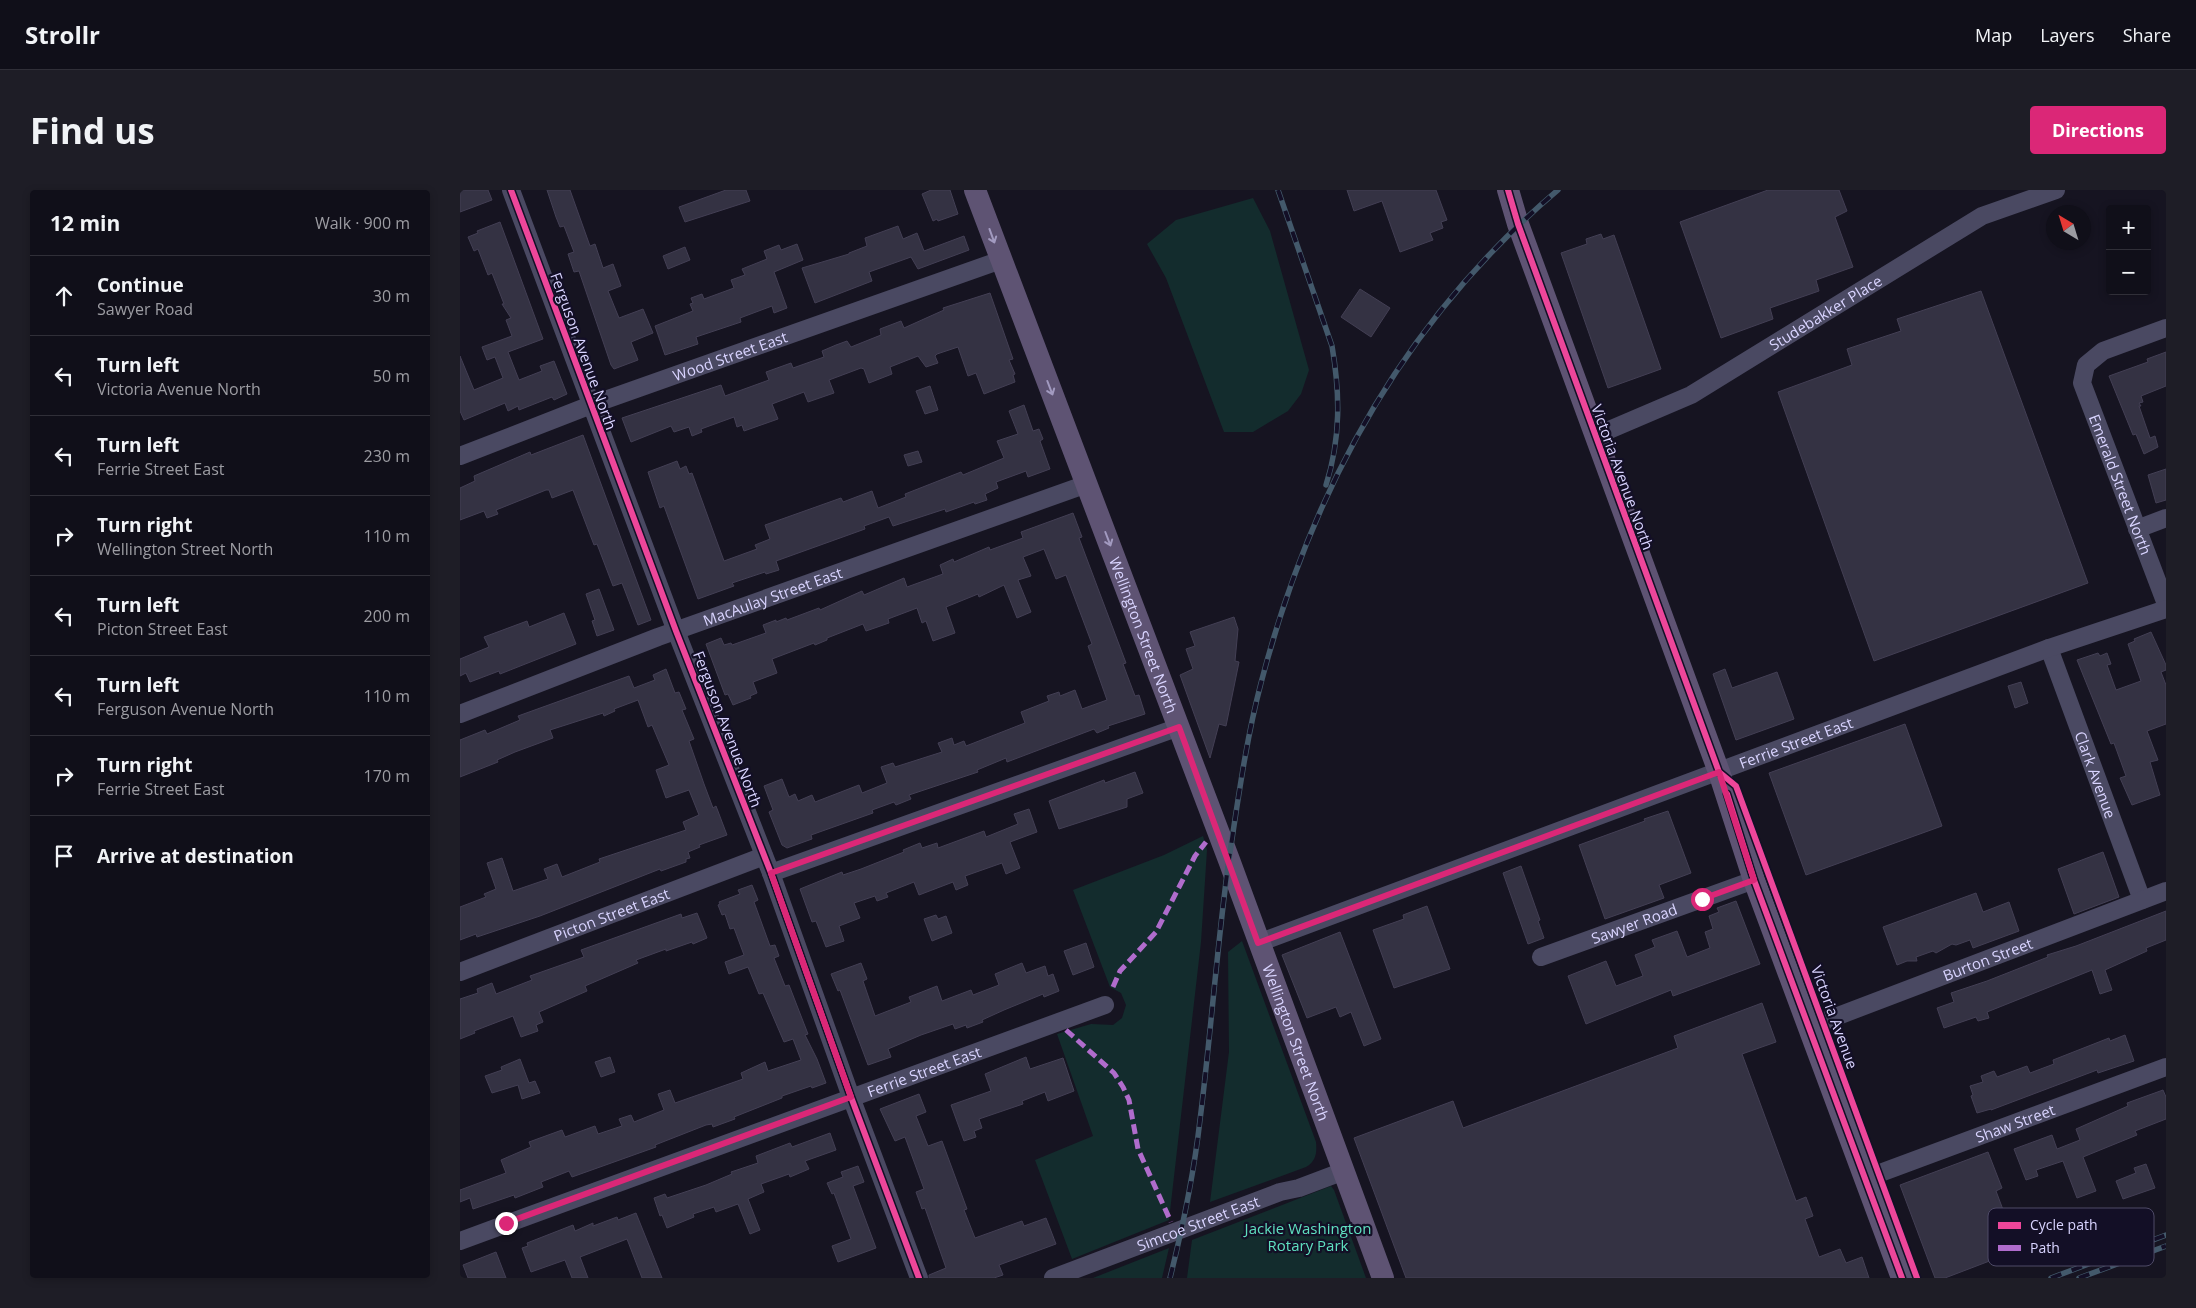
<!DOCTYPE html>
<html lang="en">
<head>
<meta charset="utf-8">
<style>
	body { margin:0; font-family:"Open Sans",sans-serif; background:#1e1d26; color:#f1f3f6 }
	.controls { position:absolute; right:15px; top:15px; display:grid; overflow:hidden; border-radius:5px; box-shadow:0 2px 8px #0003 }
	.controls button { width:45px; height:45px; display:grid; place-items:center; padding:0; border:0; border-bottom:1px solid #302f38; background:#100f19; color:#f1f3f6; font:25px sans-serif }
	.compass { position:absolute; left:1586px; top:15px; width:45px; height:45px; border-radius:50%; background:#100f19; box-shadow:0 2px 8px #0003; rotate:322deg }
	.stop { position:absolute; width:15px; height:15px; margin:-11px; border:4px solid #db2777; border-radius:50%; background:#fff }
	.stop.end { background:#db2777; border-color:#fff; box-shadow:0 1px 5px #0008 }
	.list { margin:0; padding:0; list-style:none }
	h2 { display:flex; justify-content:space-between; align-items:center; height:65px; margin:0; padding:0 20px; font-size:21px }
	h2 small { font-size:16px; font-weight:400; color:#9c9ca2 }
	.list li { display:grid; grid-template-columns:32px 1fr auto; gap:15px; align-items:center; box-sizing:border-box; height:80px; padding:0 20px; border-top:1px solid #302f38 }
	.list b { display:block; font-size:19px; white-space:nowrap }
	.list p { margin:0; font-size:16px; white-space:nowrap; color:#9c9ca2 }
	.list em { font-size:16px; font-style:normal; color:#9c9ca2 }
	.icon { flex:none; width:28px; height:28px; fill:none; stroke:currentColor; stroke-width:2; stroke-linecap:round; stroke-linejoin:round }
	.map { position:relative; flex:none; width:1706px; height:1088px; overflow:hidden; border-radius:5px }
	header { display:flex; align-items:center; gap:30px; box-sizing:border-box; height:70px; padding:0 25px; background:#100f19; border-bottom:1px solid #302f38 }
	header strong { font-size:24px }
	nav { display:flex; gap:28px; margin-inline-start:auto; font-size:18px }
	.intro { display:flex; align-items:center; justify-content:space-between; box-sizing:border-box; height:120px; padding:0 30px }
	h1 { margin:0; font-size:35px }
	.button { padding:12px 22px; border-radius:5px; background:#db2777; color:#fff; font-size:18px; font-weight:700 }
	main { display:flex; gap:30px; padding:0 30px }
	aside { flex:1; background:#100f19; border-radius:5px; box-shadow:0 2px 8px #0003 }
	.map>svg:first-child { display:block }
	.green { fill:#132c2d }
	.building { fill:#343243; stroke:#433f54 }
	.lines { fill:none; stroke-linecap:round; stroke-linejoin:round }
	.minor { stroke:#4a4962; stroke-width:18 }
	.major { stroke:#5e5373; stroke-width:22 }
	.rail-casing { stroke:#43596b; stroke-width:5.5 }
	.rail { stroke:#130f26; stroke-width:4; stroke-dasharray:11; stroke-linecap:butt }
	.quiet { stroke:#b06ccc; stroke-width:5; stroke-dasharray:10 5; stroke-linecap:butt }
	.cycleway-casing { stroke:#130f26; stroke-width:9 }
	.cycleway { stroke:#ed469a; stroke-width:6 }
	.oneway { stroke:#a29ac0 }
	.route { stroke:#db2777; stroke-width:6 }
	.labels { text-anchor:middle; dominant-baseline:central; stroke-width:4.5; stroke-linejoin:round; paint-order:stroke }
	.street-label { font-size:15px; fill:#d9d4ff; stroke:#130f26 }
	.park-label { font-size:15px; fill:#5fe0c0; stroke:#130f26 }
	.key { fill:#130f26; stroke:#4e4a67; stroke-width:1 }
	.key-label { font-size:14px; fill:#d9d4ff }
</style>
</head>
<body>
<header>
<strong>Strollr</strong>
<nav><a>Map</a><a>Layers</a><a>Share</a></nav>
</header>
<div class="intro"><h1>Find us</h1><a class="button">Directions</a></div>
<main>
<aside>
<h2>12 min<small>Walk · 900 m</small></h2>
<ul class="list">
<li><svg class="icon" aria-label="ahead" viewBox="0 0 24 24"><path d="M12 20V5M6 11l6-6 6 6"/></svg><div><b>Continue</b><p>Sawyer Road</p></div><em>30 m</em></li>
<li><svg class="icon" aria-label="left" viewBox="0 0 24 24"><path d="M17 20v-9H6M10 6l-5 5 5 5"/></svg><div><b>Turn left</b><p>Victoria Avenue North</p></div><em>50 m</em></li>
<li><svg class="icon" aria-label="left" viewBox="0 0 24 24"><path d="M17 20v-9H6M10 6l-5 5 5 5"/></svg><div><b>Turn left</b><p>Ferrie Street East</p></div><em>230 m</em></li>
<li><svg class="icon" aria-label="right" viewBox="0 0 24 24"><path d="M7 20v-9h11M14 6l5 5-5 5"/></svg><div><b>Turn right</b><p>Wellington Street North</p></div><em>110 m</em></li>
<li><svg class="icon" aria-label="left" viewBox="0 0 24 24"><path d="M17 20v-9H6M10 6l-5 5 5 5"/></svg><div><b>Turn left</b><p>Picton Street East</p></div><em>200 m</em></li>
<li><svg class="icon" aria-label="left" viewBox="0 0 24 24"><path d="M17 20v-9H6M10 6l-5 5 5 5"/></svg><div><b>Turn left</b><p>Ferguson Avenue North</p></div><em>110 m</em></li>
<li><svg class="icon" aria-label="right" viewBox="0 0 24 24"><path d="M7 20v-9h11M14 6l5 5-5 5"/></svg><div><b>Turn right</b><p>Ferrie Street East</p></div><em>170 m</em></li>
<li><svg class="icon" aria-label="arrive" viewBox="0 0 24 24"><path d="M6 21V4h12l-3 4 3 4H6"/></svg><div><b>Arrive at destination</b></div></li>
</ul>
</aside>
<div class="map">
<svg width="1706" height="1088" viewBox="0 0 1706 1088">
	<rect width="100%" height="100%" fill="#161421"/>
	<!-- green -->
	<path class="green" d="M793 8 810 41 849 180 841 204 828 221 793 242H764L706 88 687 54 716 30Z
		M743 646 747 660 741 752 709 1030 612 1069 575 970 633 946 597 844 631 834 653 835 662 828 666 815 661 803 650 797 613 700 704 665Z
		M782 751 856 952C857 963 856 971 846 977L750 1012 769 862 768 762Z
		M871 996 874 1000 906 1088H727L732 1050Z
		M709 1058 702 1088H633Z"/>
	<!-- building -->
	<path class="building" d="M0 0H28L32 10 0 22Z
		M87 0H110L130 56 135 54 143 78 153 74 161 96 148 101 159 128 183 119 193 143 171 152 178 170 154 179 151 175 119 81 114 82 108 64 114 62 104 36 100 37 96 27Z
		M266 0H286L290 11 225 32 219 17Z
		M471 0H490L498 24 478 31 477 29 473 31 462 4Z
		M887 0H976L987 30 981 32 983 38 970 43 973 50 940 62 922 11 894 21Z
		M1308 0H1379L1387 21 1375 27 1393 77 1356 90 1359 101 1310 118 1313 129 1261 148 1220 32Z
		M40 32 83 149 48 162 59 190 82 181 80 176 94 171 107 204 94 210 92 207 59 220 58 216 48 221 45 213 4 230 0 221V166L14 200 43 188 35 167 27 170 22 157 52 146 46 130 51 128 42 114H44L32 83 28 85 18 59 14 61 8 47 18 43 17 41Z
		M438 36 443 49 457 43 464 61 504 46 509 60 458 79 451 67 409 82 412 91 355 113 342 78 389 64V63L407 56 405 48Z
		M1141 44 1143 49 1154 45 1201 179 1148 198 1101 63 1127 54 1126 49Z
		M337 54 343 70 314 82 327 118 314 123 312 116 280 128 281 132 236 147 238 154 205 165 195 136 233 121 230 114 233 113 231 108 242 104 244 109 274 98 271 90 285 85 282 79 307 69 304 61 319 55 321 60Z
		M225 57 230 70 208 79 203 66Z
		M900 99 930 118 911 147 881 127Z
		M1521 101 1628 393 1414 471 1318 202 1392 175 1387 159 1441 141 1437 129Z
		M530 103 553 169 549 170 555 184 553 185 555 192 524 204 516 183 508 186 498 157 477 164 475 166 478 173 466 177 458 166 430 177 432 184 409 193 404 179 401 178 369 190 374 203 348 212 344 202 312 214 318 229 284 241 282 235 277 237 274 227 241 239 242 242 232 246 229 237 214 242 211 236 171 252 162 228 261 195 265 206 309 190 306 182 331 173 333 178 364 167 362 161 376 155 387 151 391 157 421 145 420 139 441 131 444 138 484 120 483 118Z
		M1706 162V196L1681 206 1683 212 1679 213 1681 216H1679L1690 248 1695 246 1698 257 1684 264 1676 244 1673 245 1649 186 1688 172 1687 169Z
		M470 196 478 220 465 224 456 201Z
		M564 215 573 241 579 239 583 249 580 251 590 279 568 287 566 281 536 292 538 298 525 304 527 310 515 314 514 312 486 322 485 319 433 336 429 327 404 336 405 339 316 371 319 380 306 384 305 382 272 393 274 396 238 409 204 316 200 318 188 282 217 271 220 279 226 276 229 284 232 283 264 371 297 359 295 355 310 349 305 335 322 329 381 308 383 312 412 301 418 318 446 307 445 304 501 282 503 285 544 268 537 251 558 244 549 221Z
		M123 245 191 430 178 435 162 393 153 396 137 354 134 355 113 300 92 308 89 300H86L36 320 38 324 27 328 24 321 0 330V298L15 291 14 286 70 262 71 265Z
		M458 261 462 272 448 276 444 265Z
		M1706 279V310L1696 313 1688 285Z
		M613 323 622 347 619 348 666 473 663 474 675 506 679 505 685 524 648 536 649 538 637 543 634 539 547 572 546 568 517 580 518 582 449 605 451 609 436 615 434 612 412 620 413 623 351 645 352 649 327 658 322 655 309 622 313 620 304 596 322 589 329 607 335 604 338 611 352 605 355 612 399 595 402 603 427 593 421 577 433 573 435 577 482 562 478 553 492 548 494 555 504 551 506 556 565 533 561 522 589 511 587 506 599 502 600 506 615 500 622 519 647 510 628 456 632 454 606 385 596 389 584 359 563 367 571 386 558 390 571 422 557 428 544 395 519 407 518 404 486 417 495 443 473 451 466 431 462 433 457 418 428 429 429 433 406 441 403 434 367 448V450L355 455 354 453 312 469 317 483 293 492 297 503 290 506 291 508 273 515 268 504 265 505 246 454 261 448 264 455 271 453 272 455 306 443 303 435 316 430V432L326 428 327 430 359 418 360 420 402 401 404 405 444 388 447 397 483 384 480 375 493 369 494 372 529 357 530 360 563 348 561 342Z
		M139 399 154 440 137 446 132 431 135 430 126 404Z
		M104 423 116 454 40 484 39 481 10 492 6 483 0 486V469L29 457 24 447 67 431 69 437Z
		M774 427 778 439 775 471 779 472 766 536 759 534 750 568 720 485 733 479 726 459 735 456 730 442Z
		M1691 442 1706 475V480L1701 482 1706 495V534L1687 541 1698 570 1690 572 1700 605 1672 615 1660 588 1666 586 1654 553 1651 554 1617 470 1638 463 1640 466 1647 463 1651 474 1647 475 1656 500 1681 491 1668 454 1675 451 1674 449Z
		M206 479 215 503 219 502 226 519 222 520 234 549 229 551 244 594 253 618 256 616 267 645 239 655 240 657 228 662 230 668 226 669V672L201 681 200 679 80 726 17 747 16 744 0 750V717L26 707 24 704 36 699 27 673 42 668 53 701 88 689 84 679 97 674 102 687 140 672 139 669 226 640 223 632 239 625 229 600 206 608 196 580 209 575 192 535 188 537 178 510 154 519 155 521 144 526 143 523 90 540 93 548 55 562 37 570 38 572 0 587V550L25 540 27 544 60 530 58 526 169 486 174 498 195 490 193 485Z
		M1265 479 1272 498 1317 482 1334 529 1276 550 1253 484Z
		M1561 492 1568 513 1555 518 1548 496Z
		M1445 534 1482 636 1346 685 1309 583Z
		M675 582 683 603 667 609V617L599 639 589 611 644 590 645 593Z
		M569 619 577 642 550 652 560 678 546 684 542 673 505 686 508 695 496 700 493 692 459 705 454 692 426 703 428 707 417 711 415 706 394 713 400 728 379 736 384 751 366 757 356 731 352 732 340 699 382 682 383 685 401 679 444 662 443 660 460 653 462 658 477 653 478 658 524 641 526 647 558 634 554 624Z
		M1208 621 1231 683 1199 695 1204 708 1145 729 1119 655 1185 631 1184 629Z
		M1643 662 1659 707 1614 724 1598 679Z
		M1061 676 1080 730 1078 731 1084 748 1068 754 1043 683Z
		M292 695 298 710 294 712 310 756 315 755 319 766 314 768 325 796 329 795 348 844 345 845 357 869 366 893 352 898 351 896 322 906V908L274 927 275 929 253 937 252 934 246 935 195 955 196 957 112 987 109 981 81 992 83 997 55 1008 54 1005 13 1019 10 1008 0 1012V1000L46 983 41 970 71 957 69 952 102 940 105 947 135 936 138 944 162 936 159 929 171 925 174 932 204 920 198 904 210 900 215 913 283 889 281 883 305 872 308 881 341 870 333 849 324 852 303 803 299 804 288 777 269 784 265 772 284 765 274 738 270 739 265 724 262 725 258 715 260 714 259 712 280 704 278 700Z
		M1516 703 1523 722 1549 712 1559 741 1513 758 1510 750 1496 755 1492 754 1476 763 1473 761 1456 767 1457 771H1447L1437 775 1423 737Z
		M1276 711 1300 774 1213 806 1211 800 1126 834 1108 786 1146 771 1156 796 1183 786 1175 765 1195 757 1192 750 1217 741 1227 767 1250 758 1245 742 1253 739 1249 726 1259 722 1257 718Z
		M967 716 990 779 934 798 913 740 944 729 943 725Z
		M1706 721V750L1686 758 1687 761 1645 780 1652 800 1640 804 1632 780 1527 822 1529 828 1518 831 1516 827 1484 838 1477 818 1494 812 1491 803 1527 791 1588 767 1587 765 1616 756Z
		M237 723 247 748 233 754 232 752 206 761V759L176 770 178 773 125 796 127 801 79 822 83 832 76 835 78 841 61 847 53 826 14 841 15 843 0 849V809L18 803 17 799 32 793 36 804 72 790 70 786 124 767 121 760 221 724 222 728Z
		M476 725 478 729 486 726 492 743 472 751 464 729Z
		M880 742 921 849 904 856 891 822 880 827 876 817 847 828 822 765Z
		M626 753 634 777 613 785 604 761Z
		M401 773 407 789 403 791 415 826 451 812 449 807 477 796 482 811 511 800 513 805 539 795 535 784 562 773 566 783 585 776 588 786 593 784 599 801 584 807 583 804 544 820 522 830 523 832 507 838 506 835 495 839 493 834 461 845 428 859 431 867 408 875 380 800 378 801 371 784Z
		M1302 813 1316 852 1282 864 1336 1011 1346 1007 1353 1026 1345 1029 1359 1067 1380 1059 1386 1073 1402 1067 1409 1088H946L894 948 993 911 1003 938 1218 858 1214 846Z
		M1665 845 1674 871 1638 883 1637 880 1531 920V919L1517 923 1511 906 1513 905 1510 896 1523 892 1521 886 1534 881 1537 887 1567 876 1570 883 1594 874 1593 870 1649 848 1650 851Z
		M150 867 155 882 141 887 135 872Z
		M566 867 570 879 603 868 614 901 588 911 585 902 562 911 563 914 519 929 522 938 514 941 516 947 504 951 491 915 531 901 525 884Z
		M60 869 69 893 75 891 80 903 62 909 58 895 32 903 25 886 42 880 41 877Z
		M1703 900 1706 907V929L1675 941 1677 945 1623 967 1636 1001 1617 1008 1603 971 1576 980 1578 986 1566 990 1554 959 1592 945 1597 959 1620 950 1616 939 1668 916 1667 913Z
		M459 904 466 922 456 926 468 956 482 951 507 1019 504 1020 515 1048 562 1031 564 1036 586 1028 596 1054 539 1075 543 1085 534 1088H469V1085L486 1078 465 1018 462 1019 461 1016 456 1002 464 999 445 947 435 951 420 919Z
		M370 943 376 960 345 971 349 979 330 987 329 984 301 994 304 1002 288 1009 300 1040 290 1044 278 1014 256 1022 254 1017 233 1024 234 1027 207 1038 202 1025 200 1026 194 1008 205 1004 207 1008 246 995 272 984 271 982 298 973 296 966 330 953 332 957Z
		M1528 962 1542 998 1536 1001 1548 1033 1530 1040 1540 1067 1485 1088H1475L1440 995Z
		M1686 974 1695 998 1663 1009 1656 991 1676 983 1674 978Z
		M398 976 404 992 393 996 416 1058 378 1072 372 1056 391 1049 374 1003 372 1004 367 993 383 987 381 982Z
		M176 1023 202 1088H182L167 1049 120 1067 128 1088H112L105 1070 71 1082 62 1058 68 1056 67 1053 113 1035 115 1041 133 1033V1036L157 1027 158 1030Z
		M36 1062 46 1088H8L3 1075Z"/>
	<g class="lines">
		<!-- minor -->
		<g class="minor">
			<path d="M51 0 216 441 311 683 391 907 459 1088"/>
			<path id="s1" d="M1706 138 1643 161 1626 175 1622 193 1706 414"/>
			<path id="s2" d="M1135 246 1231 205 1522 26 1596 0"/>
			<path id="s3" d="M0 266 131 215 541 70"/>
			<path d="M1677 339 1706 328"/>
			<path id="s4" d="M1589 458 1682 710"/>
			<path id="s5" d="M0 524 198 447 627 294"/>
			<path d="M311 683 719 537"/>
			<path id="s6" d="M798 753 1589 458 1706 419"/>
			<path id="s7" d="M1081 767 1294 690"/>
			<path id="s8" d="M0 782 304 666"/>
			<path id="s9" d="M1349 837 1706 701"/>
			<path id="s10" d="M1404 989 1706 877"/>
			<path id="s11" d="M0 1051 645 815"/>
			<path id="s12" d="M593 1088 820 1002 839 998 884 981"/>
		</g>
		<!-- major -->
		<g class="major">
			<path id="s13" d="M515 0 769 670 923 1088"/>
			<path d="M1048 0 1058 34 1259 582 1294 690 1442 1088"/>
		</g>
		<defs>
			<path id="rail" d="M818 0 872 156C880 203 881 248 866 295
				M710 1088C723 1036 734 983 740 930 751 843 757 755 769 669 778 610 786 550 801 493 851 300 945 129 1098 0
				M1591 1088 1706 1045
				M1619 1088 1706 1056"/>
		</defs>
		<!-- rail casing -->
		<use href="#rail" class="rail-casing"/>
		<!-- rail -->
		<use href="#rail" class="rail"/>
		<!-- quiet -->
		<path class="quiet" d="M653 797 660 781 696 742 735 666 746 652
			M606 840 654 883 663 897 669 910 678 959 711 1032"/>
		<defs>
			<path id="cycleway" d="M51 0 216 441 311 683 391 907 459 1088
				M1048 0 1058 34 1259 582 1276 596 1457 1088
				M1267 604 1294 690 1442 1088"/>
		</defs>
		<!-- cycleway casing -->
		<use href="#cycleway" class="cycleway-casing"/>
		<!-- cycleway -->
		<use href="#cycleway" class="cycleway"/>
	</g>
	<!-- one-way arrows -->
	<defs><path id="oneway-shaft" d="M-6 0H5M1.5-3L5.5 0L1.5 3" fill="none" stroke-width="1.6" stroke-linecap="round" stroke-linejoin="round" transform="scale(1.25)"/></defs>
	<g class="oneway">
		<use href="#oneway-shaft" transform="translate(532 46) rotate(70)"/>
		<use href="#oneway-shaft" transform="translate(590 198) rotate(69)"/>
		<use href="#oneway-shaft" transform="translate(648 349) rotate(69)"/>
	</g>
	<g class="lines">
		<!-- route -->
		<path class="route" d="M46 1033 391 907 311 683 719 537 798 753 1259 582 1294 690 1242 709"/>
	</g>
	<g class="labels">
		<!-- street labels -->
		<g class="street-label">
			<text stroke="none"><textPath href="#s2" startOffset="262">Studebakker Place</textPath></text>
			<text transform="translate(124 161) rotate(70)">Ferguson Avenue North</text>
			<text stroke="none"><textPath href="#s3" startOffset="288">Wood Street East</textPath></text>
			<text transform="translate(1163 287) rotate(70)">Victoria Avenue North</text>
			<text stroke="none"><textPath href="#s1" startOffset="216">Emerald Street North</textPath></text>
			<text stroke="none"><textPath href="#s5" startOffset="334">MacAulay Street East</textPath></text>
			<text stroke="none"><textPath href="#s13" startOffset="476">Wellington Street North</textPath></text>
			<text transform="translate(268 539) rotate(69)">Ferguson Avenue North</text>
			<text stroke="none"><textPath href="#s6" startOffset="574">Ferrie Street East</textPath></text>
			<text stroke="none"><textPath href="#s4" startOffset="135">Clark Avenue</textPath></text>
			<text stroke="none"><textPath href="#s8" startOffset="162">Picton Street East</textPath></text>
			<text stroke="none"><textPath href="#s7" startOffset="99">Sawyer Road</textPath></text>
			<text stroke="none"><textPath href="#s9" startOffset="191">Burton Street</textPath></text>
			<text transform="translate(1375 827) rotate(70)">Victoria Avenue</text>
			<text stroke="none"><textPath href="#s13" startOffset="911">Wellington Street North</textPath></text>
			<text stroke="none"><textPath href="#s11" startOffset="494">Ferrie Street East</textPath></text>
			<text stroke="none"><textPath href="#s10" startOffset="161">Shaw Street</textPath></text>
			<text stroke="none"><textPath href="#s12" startOffset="155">Simcoe Street East</textPath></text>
		</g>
		<!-- park labels -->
		<g class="park-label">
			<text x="848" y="1038">Jackie Washington<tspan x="848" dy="17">Rotary Park</tspan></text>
		</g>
	</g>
	<!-- legend -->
	<rect x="1528" y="1018" width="166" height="58" rx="8" class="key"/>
	<rect x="1538" y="1032" width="23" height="7" fill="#ed469a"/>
	<rect x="1538" y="1055" width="23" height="6" fill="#b06ccc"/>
	<g class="key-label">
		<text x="1570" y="1040">Cycle path</text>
		<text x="1570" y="1063">Path</text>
	</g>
</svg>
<div class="controls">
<button>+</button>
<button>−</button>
</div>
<svg class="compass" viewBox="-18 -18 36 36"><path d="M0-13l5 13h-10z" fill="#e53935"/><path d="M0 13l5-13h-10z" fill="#9c9ca2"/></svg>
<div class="stop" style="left:1242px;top:709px"></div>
<div class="stop end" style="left:46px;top:1033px"></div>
</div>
</main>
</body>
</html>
